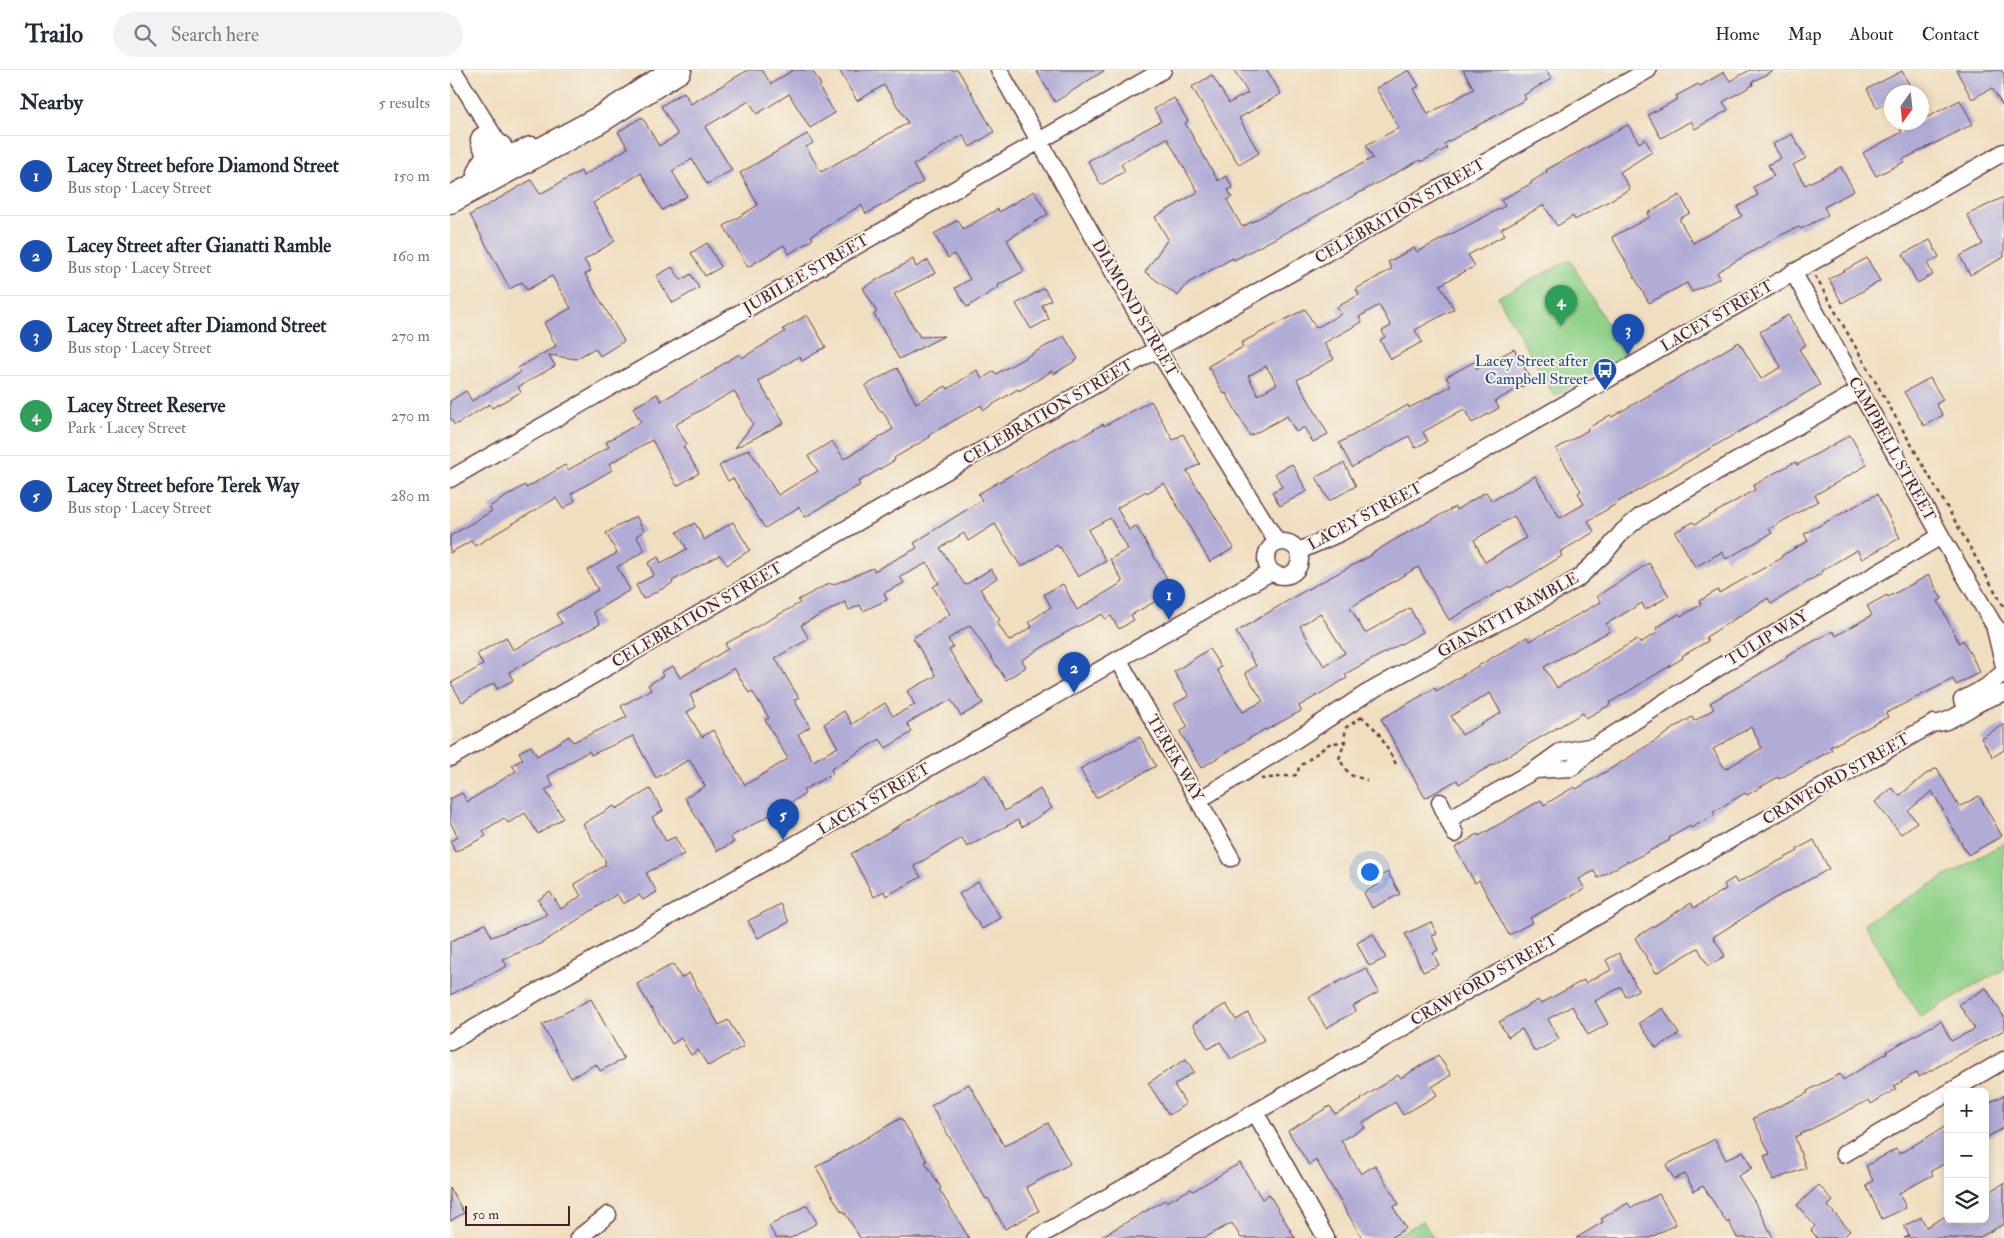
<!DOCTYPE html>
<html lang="en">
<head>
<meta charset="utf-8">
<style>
	body { margin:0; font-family:"IM FELL Double Pica",serif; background:#f2f2f3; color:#1f2937 }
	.controls { position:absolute; right:15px; bottom:15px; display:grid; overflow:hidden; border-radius:8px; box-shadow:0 2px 8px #0003 }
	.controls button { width:45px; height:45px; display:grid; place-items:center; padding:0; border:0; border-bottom:1px solid #e0e1e3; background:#fff; color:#1f2937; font:25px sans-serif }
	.compass { position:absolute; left:1434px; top:15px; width:45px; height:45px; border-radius:50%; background:#fff; box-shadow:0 2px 8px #0003; rotate:195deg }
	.scale { position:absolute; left:15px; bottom:12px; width:105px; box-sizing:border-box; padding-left:5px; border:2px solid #4a1f2b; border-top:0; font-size:14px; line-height:18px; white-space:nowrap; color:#4a1f2b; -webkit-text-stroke:4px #f7f3e8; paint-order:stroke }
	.you { position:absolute; left:919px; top:801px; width:18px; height:18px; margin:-12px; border:4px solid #fff; border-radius:50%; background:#1a73e8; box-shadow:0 0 0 8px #1a73e833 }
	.badge { display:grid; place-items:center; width:32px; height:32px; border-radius:50%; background:#7c3aed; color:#fff; font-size:16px; font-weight:700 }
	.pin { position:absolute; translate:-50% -41px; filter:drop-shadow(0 1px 2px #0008) }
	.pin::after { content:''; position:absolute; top:26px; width:18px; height:15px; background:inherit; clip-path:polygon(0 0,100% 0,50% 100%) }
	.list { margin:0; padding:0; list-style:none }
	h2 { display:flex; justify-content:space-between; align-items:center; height:65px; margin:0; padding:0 20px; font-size:21px }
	h2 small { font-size:16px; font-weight:400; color:#747a83 }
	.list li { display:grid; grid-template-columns:32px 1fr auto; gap:15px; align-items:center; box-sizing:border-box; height:80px; padding:0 20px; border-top:1px solid #e0e1e3 }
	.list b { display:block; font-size:19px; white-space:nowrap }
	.list p { margin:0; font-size:16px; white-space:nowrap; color:#747a83 }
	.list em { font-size:16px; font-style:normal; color:#747a83 }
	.icon { flex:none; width:28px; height:28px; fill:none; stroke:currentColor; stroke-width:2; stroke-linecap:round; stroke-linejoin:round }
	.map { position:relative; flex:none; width:1554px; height:1168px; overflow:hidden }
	header { display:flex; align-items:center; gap:30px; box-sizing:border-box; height:70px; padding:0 25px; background:#fff; border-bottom:1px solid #e0e1e3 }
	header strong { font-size:24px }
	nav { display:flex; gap:28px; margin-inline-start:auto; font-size:18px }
	.search { width:350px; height:45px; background:#f2f2f3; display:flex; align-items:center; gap:12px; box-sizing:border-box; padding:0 18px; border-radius:28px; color:#747a83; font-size:19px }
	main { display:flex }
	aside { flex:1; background:#fff }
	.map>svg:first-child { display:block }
	.green { fill:#91d289; stroke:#6e785a }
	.building { fill:#b0acd6; fill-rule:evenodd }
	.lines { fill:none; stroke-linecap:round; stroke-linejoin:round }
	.street-casing { stroke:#633c41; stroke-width:19 }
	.primary-casing { stroke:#633c41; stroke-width:29 }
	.path { stroke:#633c41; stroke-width:2.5; stroke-dasharray:4 4; stroke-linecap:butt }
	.street { stroke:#fff; stroke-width:16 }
	.primary { stroke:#fff; stroke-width:26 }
	.labels { text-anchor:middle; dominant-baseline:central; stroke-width:4; stroke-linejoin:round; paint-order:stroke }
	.street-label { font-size:16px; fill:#4a1f2b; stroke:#f7f3e8 }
	.transit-label { font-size:16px; fill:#164399; stroke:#f7f3e8; text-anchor:end }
</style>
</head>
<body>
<header>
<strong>Trailo</strong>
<div class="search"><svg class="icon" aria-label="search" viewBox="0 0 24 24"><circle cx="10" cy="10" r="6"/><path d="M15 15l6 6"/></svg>Search here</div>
<nav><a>Home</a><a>Map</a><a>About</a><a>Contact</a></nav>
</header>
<main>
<aside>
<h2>Nearby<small>5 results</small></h2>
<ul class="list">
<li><span class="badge" style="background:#1a4fb4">1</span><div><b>Lacey Street before Diamond Street</b><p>Bus stop · Lacey Street</p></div><em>150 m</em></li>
<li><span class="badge" style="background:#1a4fb4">2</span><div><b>Lacey Street after Gianatti Ramble</b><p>Bus stop · Lacey Street</p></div><em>160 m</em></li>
<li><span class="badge" style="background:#1a4fb4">3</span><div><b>Lacey Street after Diamond Street</b><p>Bus stop · Lacey Street</p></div><em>270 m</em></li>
<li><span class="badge" style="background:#2e9e5b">4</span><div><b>Lacey Street Reserve</b><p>Park · Lacey Street</p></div><em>270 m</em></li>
<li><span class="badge" style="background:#1a4fb4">5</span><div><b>Lacey Street before Terek Way</b><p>Bus stop · Lacey Street</p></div><em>280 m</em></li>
</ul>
</aside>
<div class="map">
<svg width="1554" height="1168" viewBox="0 0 1554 1168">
	<rect width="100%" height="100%" fill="#f7f3e8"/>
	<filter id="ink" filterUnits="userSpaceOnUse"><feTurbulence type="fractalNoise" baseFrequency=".02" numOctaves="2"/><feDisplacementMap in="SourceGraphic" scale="10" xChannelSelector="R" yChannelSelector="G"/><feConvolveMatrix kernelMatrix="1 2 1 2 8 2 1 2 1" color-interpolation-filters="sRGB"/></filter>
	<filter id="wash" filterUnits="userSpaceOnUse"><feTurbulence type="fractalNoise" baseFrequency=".0096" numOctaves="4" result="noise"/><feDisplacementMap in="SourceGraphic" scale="20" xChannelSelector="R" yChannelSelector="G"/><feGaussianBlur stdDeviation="1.12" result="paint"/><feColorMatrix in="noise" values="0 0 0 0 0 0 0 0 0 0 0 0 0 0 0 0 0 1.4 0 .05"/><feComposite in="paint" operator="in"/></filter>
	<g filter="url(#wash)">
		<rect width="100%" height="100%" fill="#f0dec0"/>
		<!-- green -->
		<path class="green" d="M1120 190 1175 285 1104 326 1048 227Z
			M1554 773V899L1470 947 1414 853Z
			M973 1151 983 1168H943Z"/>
		<g id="blocks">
			<!-- building -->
			<path class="building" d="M298 0H312L321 14 343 0H362L371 15 369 17 385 43 360 58 339 24 307 44 299 31 255 57 282 100 257 114 242 89 222 101 237 126 212 140 191 103 143 133 165 171 134 190 141 201 135 204 174 271 150 286 145 278 126 289 99 285 105 296 68 317 71 322 42 338 40 334 5 355 0 348V331L16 321 22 331 70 303 68 298 106 276 94 253 121 238 102 206 77 220 72 212 60 219 20 145 81 110 90 124 131 101 133 106 178 78 168 62 192 47 209 76 228 65 211 36 234 22 241 34Z
				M389 0H508L544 62 520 77 513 65 463 95 473 112 416 144 411 135 361 166 363 169 339 184 334 175 298 197 274 156 308 135 290 103 357 64 363 73 356 77 371 102 458 53 434 15 407 31Z
				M586 0H655L605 32Z
				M784 0H817L831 24 789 48 809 83 789 95 742 17 762 5 779 33 798 23Z
				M959 0 969 16 964 19 978 44 1024 19 1013 0H1096L1101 9 1074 25 1076 29 994 74 997 78 971 92 970 90 820 171 784 190 783 188 738 213 728 226 695 202 718 169 705 147 748 122 717 68 671 94 675 101 651 115 638 91 711 51 704 39 724 28 738 51 735 53 768 111 776 106 783 118 778 120 782 127 777 130 792 157 923 88 916 75 949 58 926 18Z
				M1300 0H1324L1302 12 1303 15 1273 32 1278 40 1245 59 1241 51 1211 68 1198 45 1228 29 1226 26 1248 14 1250 16 1274 2 1280 11Z
				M1506 0H1551L1554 4V38L1542 18 1522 29Z
				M1452 1 1463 22H1442V30L1427 38 1417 19Z
				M1510 30 1523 54 1452 90 1454 92 1426 106 1413 83 1452 62 1450 60 1465 52H1472V49H1474Z
				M1178 55 1189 73 1195 69 1202 82 1170 102 1180 119 1125 150 1123 146 1107 156 1094 135 1051 159 1055 165 1018 185 1025 196 990 215 1004 239 965 260 972 272 941 289 930 270 935 267 932 261 941 256 929 235 909 247 912 252 874 273 884 289 847 310 878 364 863 372 854 357 846 362 837 346 800 366 776 323 774 324 758 296 793 277 791 273 855 239 866 258 891 244 887 237 909 225 906 219 942 199 938 192 964 178 967 182 1055 136 1051 130 1082 113 1081 112 1097 102 1096 100ZM816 296 827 314 808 325 798 306Z
				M1342 64 1356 88 1343 95 1355 115 1391 97 1404 121 1374 137 1378 145 1351 159 1349 157 1331 165 1267 202 1270 208 1242 222 1237 213 1199 233 1162 167 1200 147 1198 143 1230 125 1240 143 1229 149 1243 173 1292 146 1287 137 1308 125 1303 117 1324 106 1318 95 1331 88 1323 74Z
				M584 121 598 144 557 170 574 201 548 215 549 217 517 237 505 218 520 209 504 184 498 188 484 164 508 150 513 159 548 139 549 142Z
				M1554 127V187L1520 205 1510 186 1533 174 1517 145Z
				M1480 170 1489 187 1477 193 1483 205 1467 213 1453 184Z
				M257 173 271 197 255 206 241 183Z
				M1417 188 1430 211 1392 233 1379 209Z
				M463 189 466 197 478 190 485 203 444 224 470 267 494 266 449 289 424 244 427 242 413 218Z
				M222 197 231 210 241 204 249 218 223 233 206 206Z
				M594 218 601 230 592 235 599 249 581 259 566 234Z
				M357 245 376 277 352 291 350 286 308 311 334 353 285 378 303 354 284 321 225 355 237 374 233 376 249 403 227 416 202 370 159 394 162 400 121 424 125 431 113 439 106 428 25 476 21 471 0 483V466L42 441 39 437 75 415 76 418 115 395 118 400 159 377 156 372 191 352 183 338 207 324 211 331 266 300 265 299 289 284 292 288 335 262 333 259Z
				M1338 245 1356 275 1349 279 1370 315 1166 433V434L1138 451 1144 462 1110 482 1112 486 1060 518 1059 516 999 550 968 497 927 521 900 538 915 563 960 538 973 562 895 604 897 608 849 636 851 641 816 660 815 659 751 698 730 662 738 657 724 634 739 626 724 602 759 579 771 597 767 600 793 642 813 631 795 603 806 596 786 562 849 524 922 485 921 484 944 470 1005 437 1006 440 1036 422 1042 431 1085 406 1110 448 1134 434 1128 423 1131 421 1106 379 1138 360 1137 359 1160 345 1162 347 1289 272 1311 309 1331 297 1310 262ZM1064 446 1076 468 1035 492 1024 470ZM870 543 895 583 874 596 850 556Z
				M614 266 628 289 604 304 602 301 569 321 568 319 534 340 531 335 479 365 480 367 444 388 445 390 408 412 410 415 355 447 349 437 315 458 283 408 278 411 269 396 299 379 328 425 368 401 358 386 382 371 394 389 443 359 432 340 430 341 415 316 447 298 466 333 496 316 498 319 527 300 532 309 544 301 546 304Z
				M1064 279 1082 311 1045 331 1049 338 1022 353 1014 339 973 362 978 371 965 378 959 366 902 397 889 373 958 335 959 338 1001 316 996 307 1024 292 1027 299Z
				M1480 308 1493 330 1486 334 1493 345 1474 356 1454 322Z
				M701 331 723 370 733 364 750 394 737 401 784 478 760 492 714 413 697 423 696 421 667 438 679 460 686 456 722 517 704 527 706 531 681 545 684 550 669 559 661 546 655 549 652 544 615 563 572 590 576 597 556 610 520 555 498 569 503 577 499 580 533 633 511 646 501 630 457 653 462 662 436 678 430 669 381 699 383 704 353 720 355 724 324 743 280 767 284 772 267 781 235 728 255 716 241 692 239 690 206 708 183 666 141 685 139 681 98 706 103 716 95 720 113 748 88 764 75 743 58 753 54 748 33 761 36 766 5 782 0 771 8 767 0 752V729L12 723 17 732 66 701 62 695 73 689 69 682 81 676 87 686 119 666 123 672 177 647 171 636 201 620 198 615 213 606 211 602 223 596 230 608 278 579 275 574 350 533 348 530 380 513 382 515 423 498 424 501 467 478 464 473 532 430 528 424 625 368 626 370 653 354 654 356ZM660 448 678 479 660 489 673 512 627 540 613 514 594 524 601 537 579 552 582 557 559 571 547 552 550 550 530 519 547 508 541 499 515 515 490 478 514 463 518 471 545 454 571 497 607 475 609 478 610 477 628 507 656 491 638 460ZM477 493 489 513 483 517 500 544 463 568 486 606 457 621 465 635 443 646 435 633 402 654 394 641 374 654 388 677 363 691 348 664 360 657 344 630 349 628 325 588 359 569 351 555 395 532 399 540 410 535 413 541 437 530 434 523 454 513 450 507ZM284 598 299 623 302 621 319 648 315 650 338 689 295 715 263 660 252 667 237 642 246 637 240 625Z
				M1400 365 1417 395 1365 425 1368 431 1319 459 1322 463 1276 489 1272 482 1245 497 1225 462 1243 452 1245 454 1305 420 1303 416 1321 405 1345 392 1347 395Z
				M894 393 906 416 879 431 866 407Z
				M842 394 857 421 830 436 822 422 832 417 825 403Z
				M1427 424 1450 468 1412 489 1407 480 1371 501 1372 503 1321 534 1318 528 1256 567 1258 571 1232 586 1233 588 1159 633 1160 635 1136 648 1133 643 1009 714 1007 710 975 728 931 649 985 618 986 621 1077 567 1080 571 1151 532 1147 526 1199 493 1219 526 1195 540 1192 533 1156 554 1160 561 1094 597 1107 618 1187 569 1190 573 1208 562 1206 558 1229 544 1231 546 1251 535 1249 531 1268 520 1269 523 1332 488 1331 486 1358 471 1354 464ZM1040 623 1051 643 1012 665 1001 646Z
				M186 446 194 461 186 466 195 481 167 497 180 520 143 542 150 554 59 602 63 610 47 619 44 613 12 632 1 613 33 595 27 584 56 567 63 580 112 553 106 544 148 520 137 500 167 483 156 463Z
				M283 452 300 480 277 495 270 485 222 511 223 513 193 529 186 515 204 505 198 493 208 487 211 493 237 479 227 462 245 453 254 470Z
				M1479 505 1492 529 1488 531 1509 573 1513 570 1530 602 1506 615 1503 609 1436 643 1438 647 1380 677 1382 680 1329 709 1328 707 1297 725 1295 723 1263 742 1265 745 1241 758 1240 756 1219 768 1220 770 1179 792 1178 791 1148 808 1144 801 1129 809 1135 819 1080 848 1083 852 1059 865 1029 810 1025 813 1005 778 1028 764 1029 766 1091 730 1094 735 1124 717 1126 719 1162 698 1219 662V661L1242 647 1244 651 1264 639 1260 633 1337 588 1336 586 1383 561 1386 566 1422 545 1417 536 1437 525 1438 527ZM1301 657 1312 678 1275 699 1263 679Z
				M1554 654V680L1543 687 1531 668Z
				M690 667 706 696 646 728 630 699Z
				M1487 698 1509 737 1529 726 1552 766 1518 785 1482 721 1458 741 1467 752 1451 764 1425 732 1442 718 1449 726 1476 704Z
				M535 705 555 741 590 719 602 738 572 757 568 750 517 777 512 768 464 796 471 807 436 826 434 821 424 827 401 784Z
				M200 719 213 741 202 747 216 771 225 767 234 784 196 803 207 822 193 830 189 825 173 834 167 824 92 873 53 889 57 896 0 925V872L35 854 42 867 97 845 88 830 100 822 111 839 131 826 124 814 156 795 154 793 156 792 133 754 164 736 166 739Z
				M1364 770 1379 799 1325 828 1263 867 1275 886 1258 896 1248 878 1206 903 1185 868 1241 833 1244 838 1276 819 1274 814 1284 808 1287 813 1348 781 1347 779Z
				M938 802 950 824 922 838 914 823 929 814 926 809Z
				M528 812 551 848 532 859 509 824Z
				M330 834 339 852 308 868 298 851Z
				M981 852 987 864 982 866 988 880 983 883 989 895 973 902 955 864Z
				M923 864 936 888 919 896 907 873Z
				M1169 883 1188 920 1176 927 1171 917 1145 931 1158 954 1138 965 1122 936 1098 949 1109 969 1085 982 1072 959 1058 967 1049 952 1088 930 1090 934 1134 910 1135 913 1161 900 1156 890Z
				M223 894 231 908 239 903 269 955 278 950 294 976 258 996 248 980 241 985 231 968 222 974 187 914Z
				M916 898 929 922 903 936 906 941 876 958 859 927Z
				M1536 918 1554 947V960L1469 1007 1466 1003 1444 1016 1446 1019 1421 1034 1419 1030 1345 1067 1356 1098 1323 1110 1314 1086 1320 1084 1303 1048 1358 1023 1357 1021 1390 1004 1393 1010 1437 983V981L1491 951 1501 971 1525 959 1509 934Z
				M141 929 174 989 150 1001 146 994 121 1008 92 955Z
				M776 934 786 950 798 943 814 970 781 989 770 972 758 979 743 954Z
				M1213 938 1229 964 1206 978 1189 953Z
				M988 985 1001 1005 982 1017 987 1025 953 1045 945 1032 912 1053 915 1058 891 1070 911 1104 925 1095 949 1134 943 1137 956 1158 940 1168H912L866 1090 859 1095 838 1061 880 1036 885 1044 912 1030 911 1029 948 1005 951 1008Z
				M736 989 744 1002 724 1015 736 1034 719 1045 698 1013Z
				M519 1014 554 1076 598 1053 620 1094 576 1117 589 1141 555 1159 538 1128 536 1129 481 1036Z
				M1554 1025V1058L1535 1068V1035Z
				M451 1048 477 1091 475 1092 491 1118 489 1119 519 1168H410L394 1141 392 1142 381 1124 366 1097Z
				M1498 1055V1092L1481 1101 1483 1105 1449 1123 1456 1138 1432 1149 1416 1115 1423 1111 1416 1096 1446 1079 1449 1084Z
				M1265 1069 1276 1090 1293 1081 1302 1098 1288 1106 1309 1139 1323 1168H1287L1279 1151 1277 1153 1253 1116 1244 1121 1235 1104 1224 1109 1216 1095Z
				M790 1093 812 1129 819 1124 845 1168H791L782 1153 754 1168H649L715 1130 716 1132 741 1119 743 1121Z
				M1554 1113V1154L1528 1168H1454L1459 1166 1454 1156 1471 1147 1476 1157 1498 1145V1149H1535V1125Z
				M1369 1115 1383 1131 1378 1136 1400 1161 1392 1168H1367L1361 1160 1365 1156 1347 1135Z
				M0 1118 14 1143 0 1151Z
				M1209 1124 1226 1154 1200 1168H1126L1153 1152 1151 1149 1178 1133 1181 1138Z
				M357 1135 367 1153 341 1168H326L319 1156Z"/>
		</g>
	</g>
	<g filter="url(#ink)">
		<use href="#blocks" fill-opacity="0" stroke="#633c41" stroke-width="1"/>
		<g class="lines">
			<defs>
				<path id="street" d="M3 0 47 71 53 75
					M549 0 707 279 827 472
					M26 102 34 85V71
					M1343 202 1491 466 1544 555 1554 566
					M0 409 713 0
					M816 489a17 17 0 1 1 34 0a17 17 0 1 1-34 0Z
					M849 481 890 463 1554 82
					M1544 555 1554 596
					M668 589 781 788
					M1512 630 1536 617 1554 602
					M0 688 707 279 1198 0
					M1085 700 1121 698 1147 675 1285 587 1491 466
					M749 730 827 682 917 623 1005 574 1078 537 1127 509 1154 484 1173 461 1191 446 1410 320
					M990 732 1005 764
					M999 749 1085 700 1110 682 1145 676
					M0 972 821 502
					M1500 1022 1554 990
					M805 1042 876 1168
					M1394 1084 1498 1023
					M128 1168 158 1145
					M586 1168 1484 653C1498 655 1521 636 1535 630 1541 627 1548 625 1554 623"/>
				<path id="primary" d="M34 70 39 81C52 91 67 88 81 80
					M0 130 149 50C175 34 201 16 228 0"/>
			</defs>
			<!-- street casing -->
			<use href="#street" class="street-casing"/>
			<!-- primary casing -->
			<use href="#primary" class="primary-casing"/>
			<!-- path -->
			<path class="path" d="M1365 206 1554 537
				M911 646 928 662 946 694
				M912 647 895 658V671L889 689 900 705 917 710
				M811 709 847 705 849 697 879 674 895 671"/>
			<!-- street -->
			<use href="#street" class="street"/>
			<!-- primary -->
			<use href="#primary" class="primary"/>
		</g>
	</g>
	<!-- icons -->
	<defs>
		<symbol id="bus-pin" viewBox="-11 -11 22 30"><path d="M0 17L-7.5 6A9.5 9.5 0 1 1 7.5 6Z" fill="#1a4fb4" stroke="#f7f3e8"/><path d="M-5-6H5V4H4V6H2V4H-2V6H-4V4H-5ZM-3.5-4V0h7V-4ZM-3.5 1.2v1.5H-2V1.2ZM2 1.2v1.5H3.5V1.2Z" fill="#fff"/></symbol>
	</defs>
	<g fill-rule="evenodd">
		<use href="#bus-pin" x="1141" y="286" width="28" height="38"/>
	</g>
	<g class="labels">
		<!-- street labels -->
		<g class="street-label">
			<text transform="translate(950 141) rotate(-30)">CELEBRATION STREET</text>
			<text transform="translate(356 204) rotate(-30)">JUBILEE STREET</text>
			<text transform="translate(685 238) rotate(60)">DIAMOND STREET</text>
			<text transform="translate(1267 246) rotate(-30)">LACEY STREET</text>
			<text transform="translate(598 342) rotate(-30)">CELEBRATION STREET</text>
			<text transform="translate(1442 379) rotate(61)">CAMPBELL STREET</text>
			<text transform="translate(915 446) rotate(-28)">LACEY STREET</text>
			<text transform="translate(247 545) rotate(-30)">CELEBRATION STREET</text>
			<text transform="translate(1058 545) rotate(-29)">GIANATTI RAMBLE</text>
			<text transform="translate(1317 568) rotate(-31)">TULIP WAY</text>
			<text transform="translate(725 688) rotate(60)">TEREK WAY</text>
			<text transform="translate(1386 709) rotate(-30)">CRAWFORD STREET</text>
			<text transform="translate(424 729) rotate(-30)">LACEY STREET</text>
			<text transform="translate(1034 910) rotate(-30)">CRAWFORD STREET</text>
		</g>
		<!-- transit labels -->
		<g class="transit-label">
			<text x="1138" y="291">Lacey Street after<tspan x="1138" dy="18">Campbell Street</tspan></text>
		</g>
	</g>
</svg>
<div class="controls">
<button>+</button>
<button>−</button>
<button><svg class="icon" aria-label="layers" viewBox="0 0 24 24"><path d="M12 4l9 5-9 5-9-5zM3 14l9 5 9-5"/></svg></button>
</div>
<svg class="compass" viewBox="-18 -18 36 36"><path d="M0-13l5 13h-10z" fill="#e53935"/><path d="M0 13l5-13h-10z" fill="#747a83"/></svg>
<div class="scale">50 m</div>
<div class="you"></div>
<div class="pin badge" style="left:719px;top:550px;background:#1a4fb4">1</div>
<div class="pin badge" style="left:624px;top:623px;background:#1a4fb4">2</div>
<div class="pin badge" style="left:1178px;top:285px;background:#1a4fb4">3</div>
<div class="pin badge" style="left:1111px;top:256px;background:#2e9e5b">4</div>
<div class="pin badge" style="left:333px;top:770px;background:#1a4fb4">5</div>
</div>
</main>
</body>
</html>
